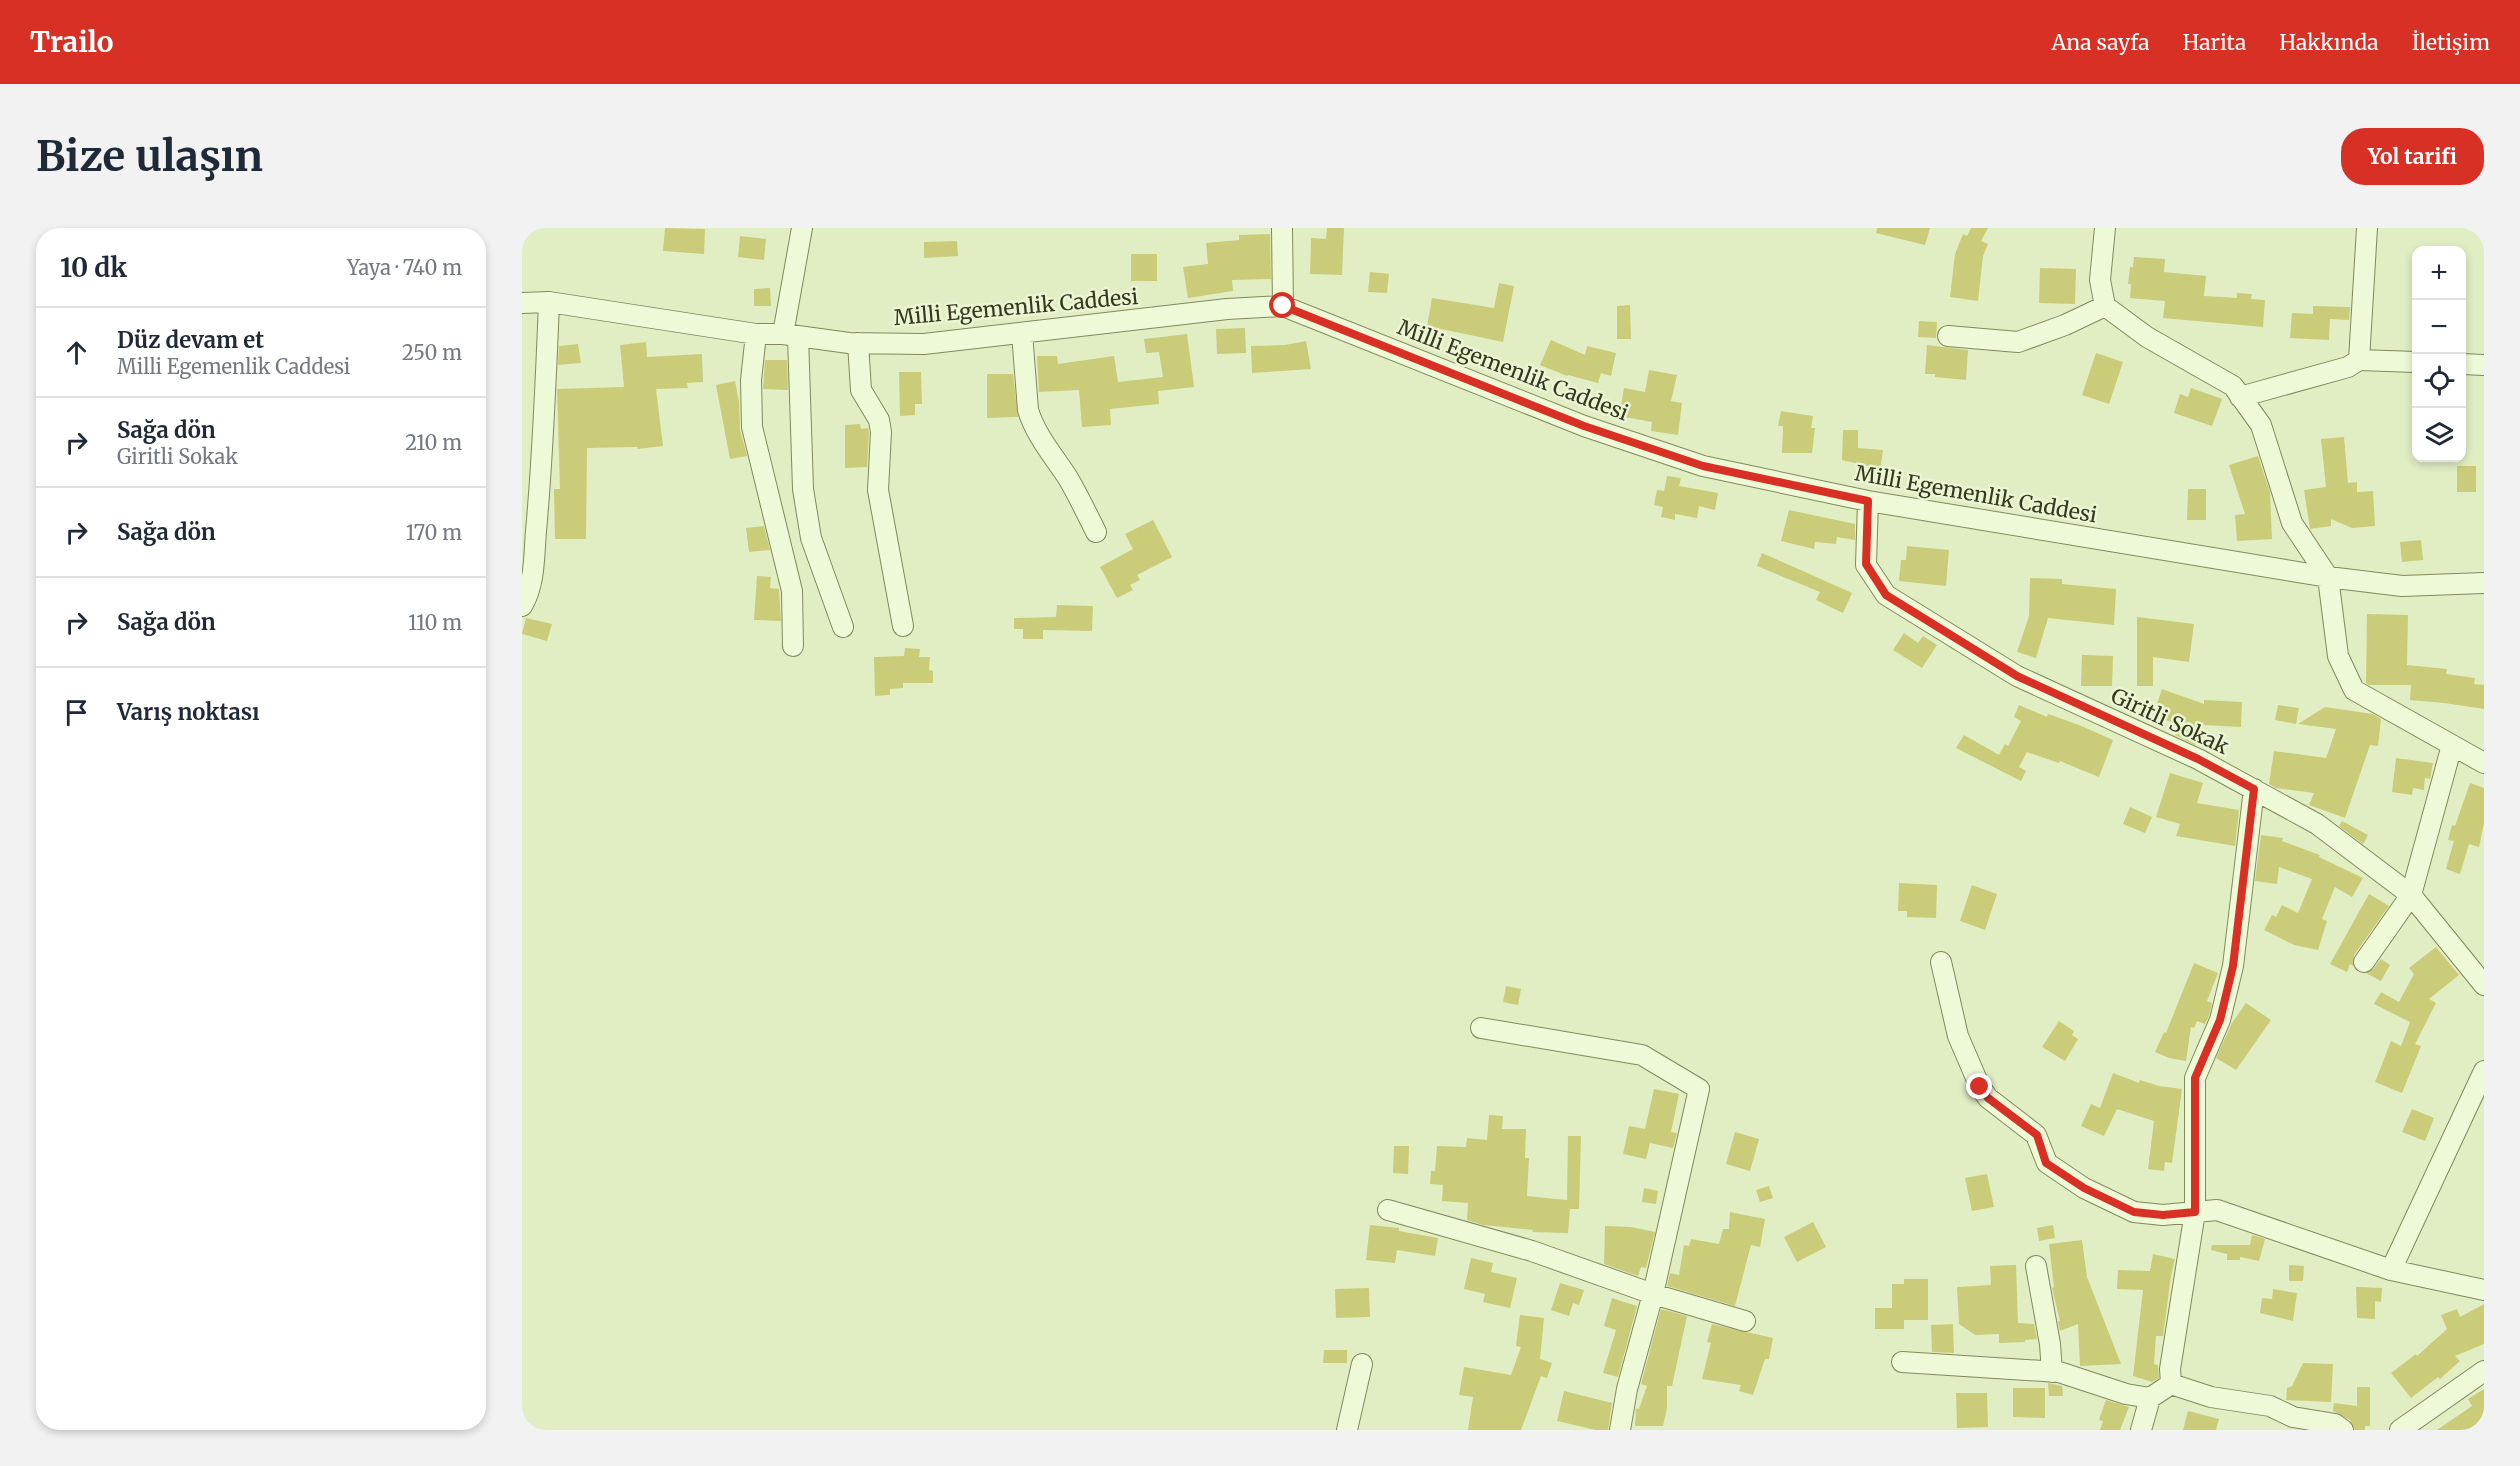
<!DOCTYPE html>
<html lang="tr">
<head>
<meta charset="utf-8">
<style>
	body { margin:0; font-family:Merriweather,serif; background:#f2f2f3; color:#1f2937 }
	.controls { position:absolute; right:18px; top:18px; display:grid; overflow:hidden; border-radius:12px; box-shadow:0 3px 9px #0003 }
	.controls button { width:54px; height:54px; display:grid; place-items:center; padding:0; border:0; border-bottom:2px solid #e0e1e3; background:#fff; color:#1f2937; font:30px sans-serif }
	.stop { position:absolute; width:18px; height:18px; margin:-14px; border:4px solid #d93025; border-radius:50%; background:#fff }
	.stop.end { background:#d93025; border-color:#fff; box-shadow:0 2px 6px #0008 }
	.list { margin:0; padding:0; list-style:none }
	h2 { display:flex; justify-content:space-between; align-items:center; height:78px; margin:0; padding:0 24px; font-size:26px }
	h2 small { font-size:20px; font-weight:400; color:#747a83 }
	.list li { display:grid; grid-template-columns:39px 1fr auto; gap:18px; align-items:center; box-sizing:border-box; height:90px; padding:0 24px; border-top:2px solid #e0e1e3 }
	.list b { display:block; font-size:22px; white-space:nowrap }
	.list p { margin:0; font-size:20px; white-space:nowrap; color:#747a83 }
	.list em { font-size:20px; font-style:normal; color:#747a83 }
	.icon { flex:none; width:33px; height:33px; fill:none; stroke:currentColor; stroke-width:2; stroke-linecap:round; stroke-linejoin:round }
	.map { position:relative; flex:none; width:1962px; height:1202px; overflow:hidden; border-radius:24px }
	header { display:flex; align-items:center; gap:36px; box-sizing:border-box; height:84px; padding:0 30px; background:#d93025; color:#fff }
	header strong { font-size:28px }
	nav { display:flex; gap:33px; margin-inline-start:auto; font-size:21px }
	.intro { display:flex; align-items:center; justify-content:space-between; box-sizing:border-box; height:144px; padding:0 36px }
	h1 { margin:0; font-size:42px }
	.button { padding:15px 27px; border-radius:24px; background:#d93025; color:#fff; font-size:21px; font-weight:700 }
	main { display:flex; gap:36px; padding:0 36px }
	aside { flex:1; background:#fff; border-radius:24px; box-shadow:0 3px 9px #0003 }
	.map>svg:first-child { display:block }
	.building { fill:#cacc7a }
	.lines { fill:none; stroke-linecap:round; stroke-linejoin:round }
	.minor-casing { stroke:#82885a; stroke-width:22 }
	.minor { stroke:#eef9d7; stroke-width:20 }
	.route { stroke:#d93025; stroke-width:8 }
	.labels { text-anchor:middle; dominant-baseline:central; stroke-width:5; stroke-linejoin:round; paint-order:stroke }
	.street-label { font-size:21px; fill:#36381e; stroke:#eaf5d3 }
</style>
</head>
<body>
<header>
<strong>Trailo</strong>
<nav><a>Ana sayfa</a><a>Harita</a><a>Hakkında</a><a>İletişim</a></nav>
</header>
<div class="intro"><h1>Bize ulaşın</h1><a class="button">Yol tarifi</a></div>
<main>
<aside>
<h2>10 dk<small>Yaya · 740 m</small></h2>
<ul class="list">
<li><svg class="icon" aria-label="ahead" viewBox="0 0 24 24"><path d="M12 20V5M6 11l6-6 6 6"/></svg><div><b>Düz devam et</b><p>Milli Egemenlik Caddesi</p></div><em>250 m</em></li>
<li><svg class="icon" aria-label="right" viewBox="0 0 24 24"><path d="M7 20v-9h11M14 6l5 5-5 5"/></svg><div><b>Sağa dön</b><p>Giritli Sokak</p></div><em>210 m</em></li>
<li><svg class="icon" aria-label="right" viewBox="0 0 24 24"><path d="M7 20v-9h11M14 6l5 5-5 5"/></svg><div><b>Sağa dön</b></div><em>170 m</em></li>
<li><svg class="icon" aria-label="right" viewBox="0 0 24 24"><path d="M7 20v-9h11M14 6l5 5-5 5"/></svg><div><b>Sağa dön</b></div><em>110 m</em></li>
<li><svg class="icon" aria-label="arrive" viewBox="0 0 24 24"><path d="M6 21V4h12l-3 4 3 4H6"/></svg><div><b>Varış noktası</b></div></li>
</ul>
</aside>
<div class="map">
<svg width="1962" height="1202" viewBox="0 0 1962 1202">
	<rect width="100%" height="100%" fill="#e1eec4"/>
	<!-- building -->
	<path class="building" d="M143 0 183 1 182 26 141 23Z
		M805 0H822L820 47 788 46 789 10 804 11Z
		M1355 0H1408L1403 17 1354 5Z
		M1449 0H1466L1459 13 1466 16 1461 28 1456 73 1428 69 1433 26 1441 6 1445 8Z
		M748 6 749 51 710 52 711 63 666 70 661 39 686 36 684 15 717 12V7Z
		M218 8 244 11 242 32 216 29Z
		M435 13 436 28 402 30V14Z
		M609 26H635V53H609Z
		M1612 29 1643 31 1642 44 1684 48 1682 68 1715 70V65L1730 66 1729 71 1743 72 1741 99 1641 90 1643 73 1608 70 1609 56H1606L1608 39H1611Z
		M1518 40 1554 41 1553 76 1517 75Z
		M848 44 867 46 865 65 846 64Z
		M977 55 992 58 981 114 905 98 910 70 972 80Z
		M248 60 249 78H232V61Z
		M1108 77 1109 111H1095V78Z
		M1791 78 1828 79 1827 92 1808 91 1807 112 1768 110 1770 85 1791 86Z
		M1397 93 1415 94 1414 110 1396 109Z
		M723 100 724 125 695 126 694 101Z
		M665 106 672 159 636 163 637 176 588 181 589 197 560 199 557 162 517 164 515 128H535L536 136 592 128 596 154 641 149 637 124 624 125 622 111Z
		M1029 112 1063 127 1065 118 1094 125 1089 148 1079 145 1076 155 1046 147 1045 148 1018 137Z
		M784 113 789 141 730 145 729 118 763 117Z
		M124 114 125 129 180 126 181 154 165 155 166 160 134 161 141 218 116 221 115 219 65 220 64 311H33L32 261H38L35 161 102 159 98 117Z
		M56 116 59 135 36 137 37 118Z
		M1405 117 1446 122 1444 152 1413 149V146H1403Z
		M1574 125 1601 134 1587 176 1560 167Z
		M243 132H265L266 162 241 161Z
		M1127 142 1155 147 1149 173 1160 175 1156 207 1129 203 1130 194 1097 188 1102 160 1123 164Z
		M377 144H399L400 176H393V187L378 188Z
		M465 146H491L496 189 465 190Z
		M213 153 217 173 218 202 225 228 208 231 194 157Z
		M1669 160 1700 171 1690 198 1652 185 1658 166 1666 169Z
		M1259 183 1291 188 1289 200H1293L1290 225H1260L1261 198H1256Z
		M338 196 339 201 346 200 347 205 345 239 323 240V197Z
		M1321 202H1336V220L1361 222 1358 244 1346 243V238L1320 232Z
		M1822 209 1826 255 1835 254V264L1851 263 1853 298 1830 300 1809 291V298L1788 301 1782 262 1804 259 1799 211Z
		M1736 228 1748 264 1750 311 1715 313 1713 287 1723 286 1707 237Z
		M1935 238H1954V264H1935Z
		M1145 248 1159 250 1157 258 1196 265 1193 282 1177 278 1175 290 1153 286V292L1139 289 1141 279 1132 277 1135 262 1142 263Z
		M1666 261H1684V292H1665Z
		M1267 282 1333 296V312L1315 309 1314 316 1293 314 1292 321 1259 313Z
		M631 292 650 329 615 347 618 352 608 357 611 362 595 370 578 339 611 321 603 306Z
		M242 298 248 322 227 324 224 300Z
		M1899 312 1901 332 1880 334 1878 314Z
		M1385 318 1427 322 1424 358 1377 353 1379 332H1384Z
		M1240 325 1330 365 1321 385 1294 372 1298 364 1235 338Z
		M235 348 249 349 248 360 257 361 259 393 232 392Z
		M1508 350 1540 351V356L1594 361 1592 397 1526 390 1514 430 1495 424 1507 388Z
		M535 377 571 378 570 403 521 402V411H501V401H492V390L534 389Z
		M1845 386 1886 387 1885 437 1925 441 1924 446 1953 450 1952 456 1962 457V481L1922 475 1888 472 1889 457H1847L1844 455Z
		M1615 389 1672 396 1667 434 1631 429V458H1615Z
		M4 390 30 396 25 413 0 406Z
		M1382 405 1396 415 1401 408 1415 417 1400 440 1371 422Z
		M383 420 398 421 397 429H408L407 442 411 443V455H381V460L368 461V467L353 468 352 429 382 428Z
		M1560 427 1591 428 1590 458H1559Z
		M1640 461 1682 476V472L1720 474 1719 499 1681 497 1673 517 1653 507 1657 497 1631 487Z
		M1497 477 1525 489 1526 486 1557 497 1591 512 1577 549 1538 533 1537 535 1505 524 1497 539 1504 543 1499 553 1434 520 1442 507 1477 527 1483 516 1486 518 1499 493 1492 489Z
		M1756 477 1777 480 1774 496 1753 492Z
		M1803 479 1851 486 1859 491 1856 518 1848 517 1823 590 1787 577 1792 565 1754 560 1747 556 1752 523 1804 530 1814 501 1776 496Z
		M1874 530 1911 535 1908 551 1903 550 1902 562 1891 560 1890 567 1870 564Z
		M1648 545 1681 555 1675 575 1717 582 1713 618 1654 608 1658 596 1634 589Z
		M1948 555 1962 560V595L1957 619 1947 616 1938 646 1924 641 1932 613 1926 612 1930 597 1933 598Z
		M1608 579 1630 589 1623 605 1601 596Z
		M1820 593 1846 607 1841 616 1817 598Z
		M1739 607 1761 610 1760 613 1798 627 1797 629 1841 650 1830 669 1813 659 1800 691 1805 693 1796 722 1772 717 1742 702 1750 687 1754 689 1760 677 1776 685 1790 651 1757 639 1755 656 1733 653Z
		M1377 655 1415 657 1414 690 1385 689V683H1376Z
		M1450 657 1475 666 1463 702 1438 693Z
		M1847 666 1867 678 1832 727 1831 738 1828 736 1825 744 1808 736Z
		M1914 719 1937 747 1907 771 1914 775 1893 816 1899 818 1880 865 1853 854 1869 813 1879 818 1888 794 1852 776 1859 764 1877 774 1892 746 1887 740Z
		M1859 731 1868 737 1859 753 1844 745 1851 741Z
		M1672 735 1696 745 1685 773 1690 775 1687 788 1683 796 1675 793 1672 800 1669 799 1664 833 1647 830 1633 824 1642 804 1644 805Z
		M984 758 999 761 996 777 981 774Z
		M1724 775 1749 792 1714 842 1694 830 1710 795Z
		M1537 793 1552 803 1550 807 1556 811 1543 833 1520 819Z
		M1591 845 1617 855 1618 852 1637 858 1660 861 1650 935 1643 934 1642 943 1626 941 1632 893 1595 881 1582 908 1559 898 1569 876 1578 880Z
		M1132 861 1157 866 1149 904 1155 905 1151 920 1128 915 1124 931 1101 926 1107 898 1123 901Z
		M1890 881 1912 890 1903 913 1880 904Z
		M967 887 981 888 980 901H1004L1003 930H1007L1005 968 1045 972 1046 908H1059L1057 981H1048L1046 1005 1010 1004 1011 1002 961 997 945 992 946 975 920 973 921 957 908 956 909 943H913L915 918 944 919 945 910 965 912Z
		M1213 904 1237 911 1228 943 1204 936Z
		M872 918H887L886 946 871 945Z
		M1465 946 1472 979 1450 983 1443 950Z
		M1247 958 1251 970 1238 974 1234 962Z
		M1122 960 1136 963 1134 976 1120 974Z
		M1208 984 1243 991 1238 1019 1229 1017 1213 1078 1145 1058 1148 1045 1157 1047 1162 1017 1167 1018 1169 1011 1197 1016 1201 1001H1207Z
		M1291 994 1304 1019 1275 1034 1262 1009Z
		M848 997 877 1000V1003L916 1010 913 1028 875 1022 873 1035 844 1032Z
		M1531 997 1533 1010 1517 1013 1515 1000Z
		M1083 998 1109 999 1133 1004 1124 1040 1119 1039 1116 1048 1082 1036Z
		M1730 1007 1743 1011 1737 1033 1718 1029V1032H1705V1026L1689 1022 1690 1017H1728Z
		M1560 1012 1565 1049 1599 1136 1558 1138 1556 1096 1538 1103 1536 1093H1538L1530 1060 1532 1059 1527 1016Z
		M1631 1026 1653 1031 1649 1048 1641 1108H1634L1632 1136 1636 1137 1637 1150 1630 1154 1611 1148 1621 1062 1595 1061 1596 1042 1628 1043Z
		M949 1030 971 1035 969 1044 995 1050 988 1080 961 1074 963 1066 942 1061Z
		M1494 1037 1496 1095 1512 1096 1515 1111 1503 1112V1114L1477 1115V1106L1453 1107 1437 1096 1435 1059 1469 1057 1468 1038Z
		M1767 1037 1782 1038 1781 1053H1767Z
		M1382 1051H1406V1092H1382V1101H1353V1080H1370V1056H1382Z
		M1038 1055 1062 1062 1057 1077 1051 1075 1047 1088 1029 1082Z
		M1834 1059 1860 1060 1859 1074 1853 1073V1091L1835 1090Z
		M847 1060 848 1089 814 1090 813 1061Z
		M1751 1061 1775 1065 1771 1093 1738 1085 1740 1070 1750 1071Z
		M1090 1070 1115 1078 1096 1149 1081 1145 1094 1102 1082 1098Z
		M1962 1076V1116L1933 1128 1938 1133 1918 1151 1916 1149 1889 1170 1869 1145 1894 1126 1895 1128 1925 1101 1919 1087 1935 1081 1938 1089Z
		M1139 1081 1165 1088 1150 1158H1145V1180L1141 1198H1113L1114 1180 1117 1181 1125 1158 1119 1156Z
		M998 1087 1022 1090 1018 1131 1030 1135 1025 1150 1019 1148 999 1202H946L951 1169 937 1167 942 1139 989 1147 999 1119 994 1118Z
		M1190 1096 1251 1110 1247 1131H1243L1231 1167 1217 1163 1219 1157 1180 1151 1189 1115 1185 1114Z
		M1431 1096 1432 1125 1410 1124 1409 1097Z
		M802 1122H825V1135H801Z
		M1781 1135 1811 1136 1809 1174 1764 1172 1765 1160 1770 1158Z
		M1526 1155 1540 1158 1541 1168H1527Z
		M1835 1159H1848V1198H1843V1202H1833L1828 1192 1811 1183 1812 1175 1835 1178Z
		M1491 1160H1523V1190L1491 1189Z
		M1962 1161V1198L1960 1194 1947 1202H1915L1950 1178 1946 1171Z
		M1042 1163 1090 1175 1086 1202H1074L1035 1193Z
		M1434 1165H1465L1466 1199 1435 1200Z
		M1584 1172 1607 1179 1598 1202H1578L1581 1193 1577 1192Z
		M1666 1183 1697 1191 1694 1202H1661Z"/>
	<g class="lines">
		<defs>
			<path id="minor" d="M760 0 761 78
				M1583 0 1578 52 1583 78 1625 109 1711 158 1739 197 1770 295 1806 349 1816 428 1832 462 1962 535
				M0 75 27 74 234 106H261L327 115 402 116 705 81 761 78 1062 198 1181 238 1346 273 1806 349 1880 358 1962 355
				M500 105 506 182C514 208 531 227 546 250 556 267 565 286 574 304
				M234 106 229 152 230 199 270 363 271 418
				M261 106 280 0
				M276 108 281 261 289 310 321 399
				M1426 108 1496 114 1543 97 1583 78
				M336 115 339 162 357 192 359 204 356 262 381 398
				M1837 132 1845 0
				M1940 136 1962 137
				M1718 169 1826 139 1837 132 1894 134
				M1346 273 1344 337 1364 367 1495 448 1676 531 1795 596 1889 667 1962 757
				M0 378C13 357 12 327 14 303 21 227 24 150 27 74
				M1419 734 1436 808 1458 859 1466 870 1514 907 1525 935 1562 960 1612 984 1641 987 1695 982 1869 1042 1962 1062
				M1842 734 1889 667 1930 517
				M959 800 1120 827 1177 861 1131 1066 1105 1161 1098 1202
				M866 982 1010 1023 1131 1066 1223 1093
				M1514 1038 1528 1116 1530 1144
				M1869 1042 1962 843
				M1380 1134 1537 1144 1604 1166 1628 1170 1649 1156
				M1649 1156 1648 1141 1673 984V850L1698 792 1711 738 1732 561
				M1649 1156 1689 1169 1748 1178 1771 1189 1813 1196 1821 1202
				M825 1202 840 1136
				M1619 1202 1628 1170
				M1878 1202 1962 1143"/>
		</defs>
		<!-- minor casing -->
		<use href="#minor" class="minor-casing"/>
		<!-- minor -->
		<use href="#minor" class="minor"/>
	</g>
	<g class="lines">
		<!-- route -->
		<path class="route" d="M761 78 1062 198 1181 238 1346 273 1344 336 1364 367 1495 448 1676 531 1732 561 1711 738 1698 792 1673 850V984L1641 987 1612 984 1562 960 1524 935 1515 907 1466 870 1458 859"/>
	</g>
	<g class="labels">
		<!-- street labels -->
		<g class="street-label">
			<text transform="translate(494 79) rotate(-5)">Milli Egemenlik Caddesi</text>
			<text transform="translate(991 142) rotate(21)">Milli Egemenlik Caddesi</text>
			<text transform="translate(1454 266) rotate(10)">Milli Egemenlik Caddesi</text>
			<text transform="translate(1648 493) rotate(25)">Giritli Sokak</text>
		</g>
	</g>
</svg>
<div class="controls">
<button>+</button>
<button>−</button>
<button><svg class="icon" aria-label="locate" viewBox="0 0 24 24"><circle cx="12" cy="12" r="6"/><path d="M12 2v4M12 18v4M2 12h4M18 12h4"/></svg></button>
<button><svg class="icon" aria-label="layers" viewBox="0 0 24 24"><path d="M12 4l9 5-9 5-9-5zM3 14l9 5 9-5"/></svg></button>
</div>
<div class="stop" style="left:761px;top:78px"></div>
<div class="stop end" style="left:1458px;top:859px"></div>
</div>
</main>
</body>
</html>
